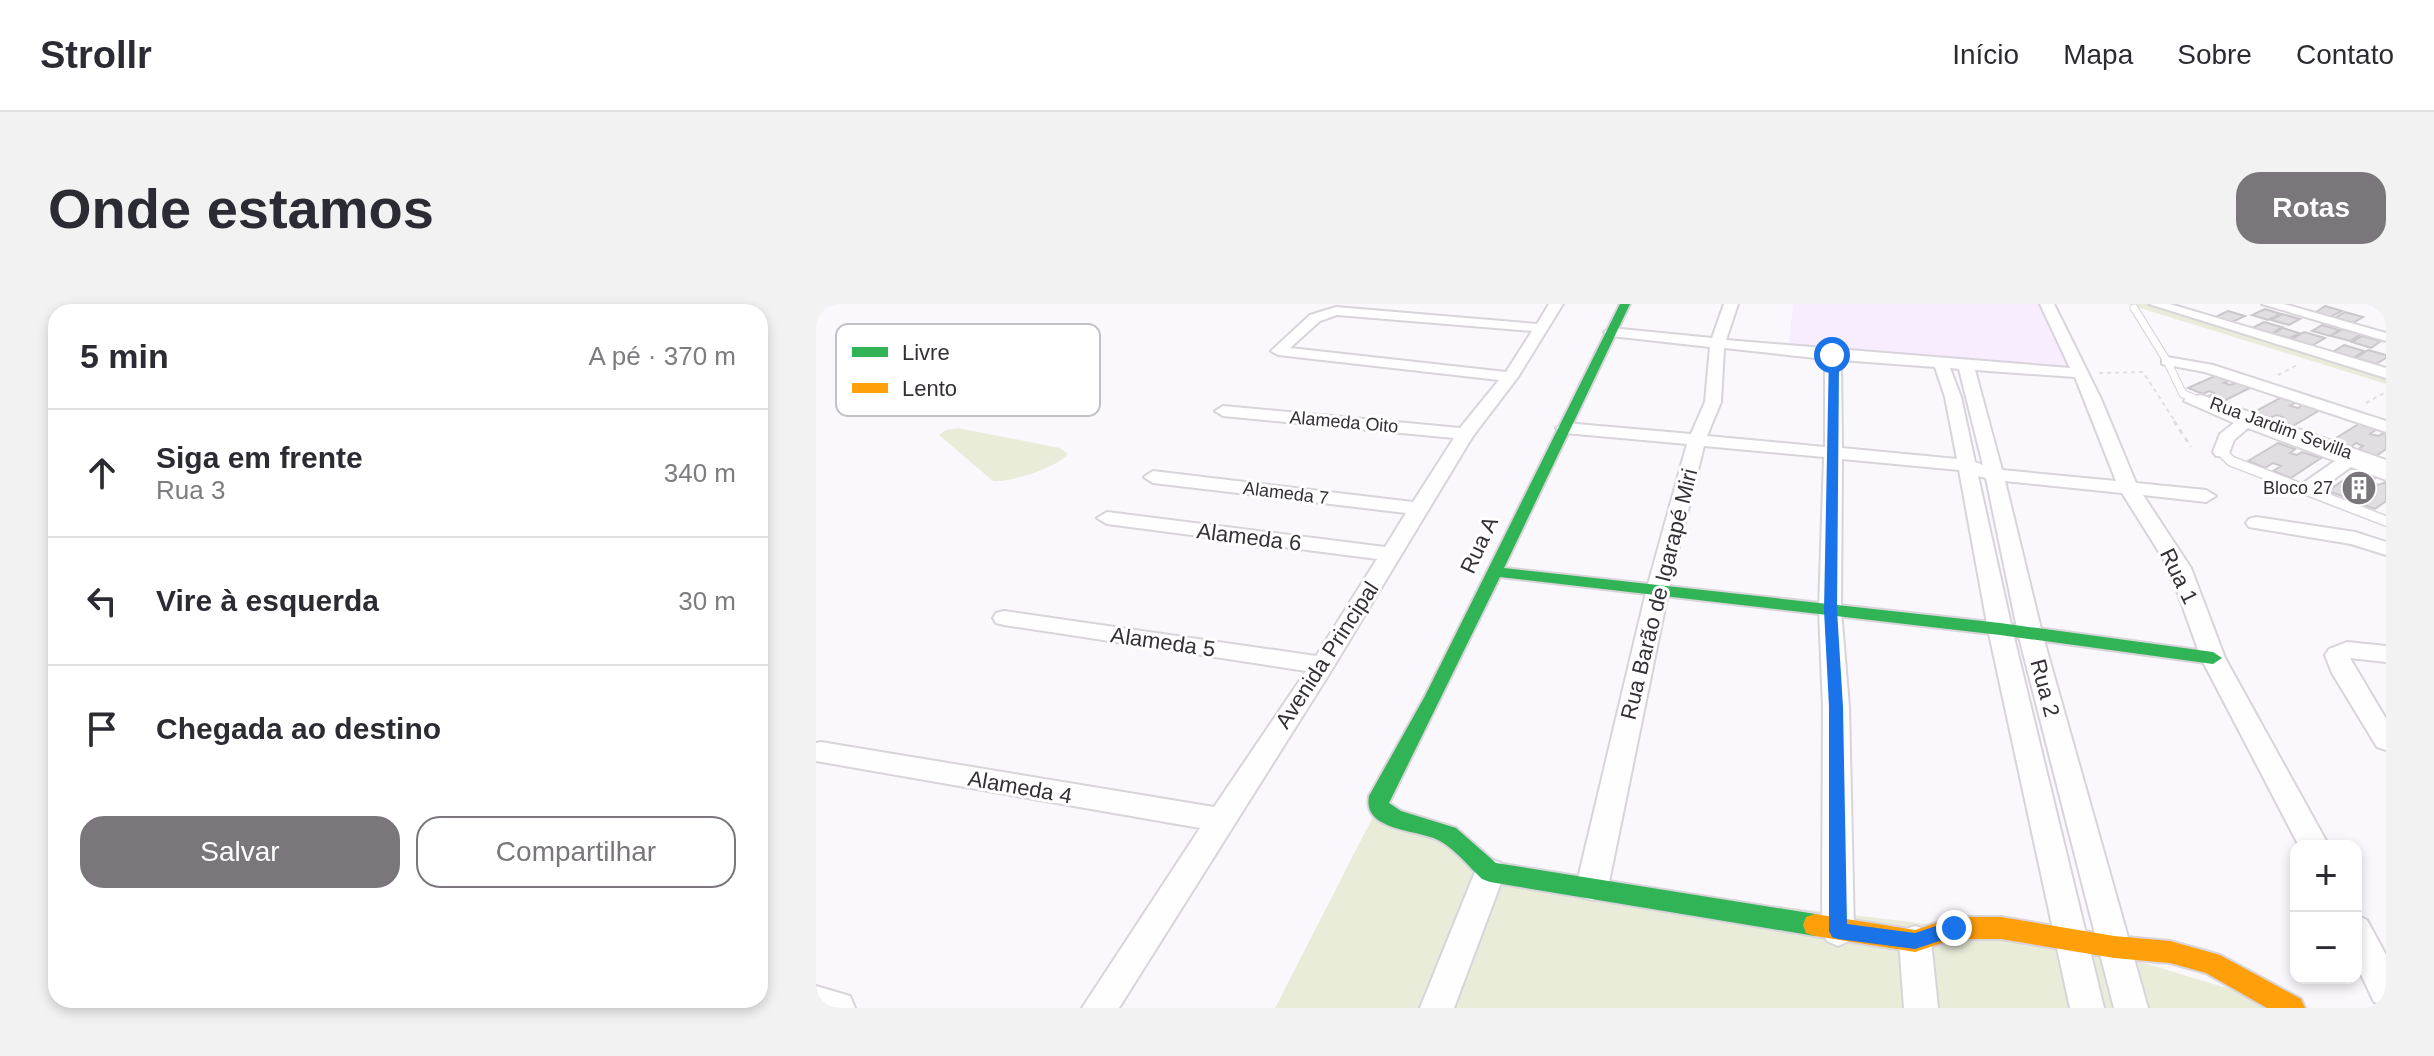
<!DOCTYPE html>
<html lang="pt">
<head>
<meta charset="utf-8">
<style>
	body { margin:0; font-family:Helvetica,sans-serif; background:#f2f2f3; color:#2b2b33 }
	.controls { position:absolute; right:24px; bottom:24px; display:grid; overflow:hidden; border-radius:16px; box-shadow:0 4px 12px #0003 }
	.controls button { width:72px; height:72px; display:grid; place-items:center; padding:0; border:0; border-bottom:2px solid #e1e1e2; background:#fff; color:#2b2b33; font:40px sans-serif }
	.stop { position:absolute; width:24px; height:24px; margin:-18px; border:6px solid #1a73e8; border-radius:50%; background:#fff }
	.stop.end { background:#1a73e8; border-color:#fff; box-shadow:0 2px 8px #0008 }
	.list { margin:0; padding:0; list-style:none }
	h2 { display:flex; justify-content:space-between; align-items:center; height:104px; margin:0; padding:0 32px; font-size:34px }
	h2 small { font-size:26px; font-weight:400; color:#7c7c81 }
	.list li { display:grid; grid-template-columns:52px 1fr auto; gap:24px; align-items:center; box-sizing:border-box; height:128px; padding:0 32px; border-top:2px solid #e1e1e2 }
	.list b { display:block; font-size:30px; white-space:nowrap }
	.list p { margin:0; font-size:26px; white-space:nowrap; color:#7c7c81 }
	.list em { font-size:26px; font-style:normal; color:#7c7c81 }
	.actions { display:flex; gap:16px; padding:24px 32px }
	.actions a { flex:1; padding:18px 0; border:2px solid #7a767c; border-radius:24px; text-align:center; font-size:28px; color:#7a767c }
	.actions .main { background:#7a767c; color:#fff }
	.icon { flex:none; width:44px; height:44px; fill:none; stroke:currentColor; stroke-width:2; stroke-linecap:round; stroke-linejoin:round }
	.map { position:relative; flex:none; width:1570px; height:704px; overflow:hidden; border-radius:24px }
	header { display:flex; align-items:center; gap:48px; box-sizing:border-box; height:112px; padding:0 40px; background:#fff; border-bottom:2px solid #e1e1e2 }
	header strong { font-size:38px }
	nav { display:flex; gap:44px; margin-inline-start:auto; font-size:28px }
	.intro { display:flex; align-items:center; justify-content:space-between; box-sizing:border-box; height:192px; padding:0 48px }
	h1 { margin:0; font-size:56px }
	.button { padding:20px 36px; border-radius:24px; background:#7a767c; color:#fff; font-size:28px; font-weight:700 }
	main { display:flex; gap:48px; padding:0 48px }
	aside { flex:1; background:#fff; border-radius:24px; box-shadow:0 4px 12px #0003 }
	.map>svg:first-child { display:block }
	.built { fill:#f8edfe }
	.green { fill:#eaecda }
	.building { fill:#e1dde3; stroke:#cbc7cc; stroke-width:2 }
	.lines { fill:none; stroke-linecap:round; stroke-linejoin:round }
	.lane-far1-casing { stroke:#d8d4da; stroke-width:9 }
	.lane-casing { stroke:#d8d4da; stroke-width:12 }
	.street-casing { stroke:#d8d4da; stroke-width:4 }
	.fast-casing { stroke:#d8d4da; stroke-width:4 }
	.slow-casing { stroke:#d8d4da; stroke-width:4 }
	.path-far1 { stroke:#e0dee0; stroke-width:2; stroke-dasharray:4 4; stroke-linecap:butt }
	.path { stroke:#e0dee0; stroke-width:3; stroke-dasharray:5 5; stroke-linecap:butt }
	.lane-far1 { stroke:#fefeff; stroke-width:7 }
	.lane { stroke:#fefeff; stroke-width:9 }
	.street { fill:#fefeff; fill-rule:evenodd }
	.fast { fill:#30b455; fill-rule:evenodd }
	.slow { fill:#ff9f0a; fill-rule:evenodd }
	.route { fill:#1a73e8 }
	.labels { text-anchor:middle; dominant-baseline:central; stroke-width:6; stroke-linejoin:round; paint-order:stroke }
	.far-street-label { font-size:18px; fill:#353037; stroke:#fff }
	.far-poi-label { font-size:18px; fill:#353037; stroke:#fff; text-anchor:end }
	.street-label { font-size:22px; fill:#353037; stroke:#fff }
	.key { fill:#fff; stroke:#c2c1c3; stroke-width:2 }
	.key-label { font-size:22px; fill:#353037 }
</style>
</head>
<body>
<header>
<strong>Strollr</strong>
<nav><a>Início</a><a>Mapa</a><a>Sobre</a><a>Contato</a></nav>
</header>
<div class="intro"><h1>Onde estamos</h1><a class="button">Rotas</a></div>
<main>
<aside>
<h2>5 min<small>A pé · 370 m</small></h2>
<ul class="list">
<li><svg class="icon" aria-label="ahead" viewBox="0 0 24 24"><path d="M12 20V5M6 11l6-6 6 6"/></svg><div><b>Siga em frente</b><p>Rua 3</p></div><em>340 m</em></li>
<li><svg class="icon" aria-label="left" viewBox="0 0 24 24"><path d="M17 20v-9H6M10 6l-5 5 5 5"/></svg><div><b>Vire à esquerda</b></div><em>30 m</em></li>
<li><svg class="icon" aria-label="arrive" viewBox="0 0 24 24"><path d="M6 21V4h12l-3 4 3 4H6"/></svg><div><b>Chegada ao destino</b></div></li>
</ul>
<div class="actions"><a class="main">Salvar</a><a>Compartilhar</a></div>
</aside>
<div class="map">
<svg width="1570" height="704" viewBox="0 0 1570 704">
	<rect width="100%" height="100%" fill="#fbf8fd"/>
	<!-- built -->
	<path class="built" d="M977 0H1227L1254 63 973 40Z"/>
	<!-- green -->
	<path class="green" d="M1311 0H1337L1570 71V80Z
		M142 124 244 144 252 150C242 163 194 179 177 177L123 131 130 126Z
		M562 503 674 568 1256 637 1476 704H459Z"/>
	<!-- building -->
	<path class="building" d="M1509 2 1526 7 1512 14 1497 10Z
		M1449 5 1465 10 1452 16 1436 11Z
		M1412 7 1429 12 1414 19 1397 14Z
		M1529 8 1547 13 1535 20 1517 15Z
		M1466 10 1484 15 1473 21 1455 16Z
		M1448 18 1466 23 1455 30 1436 24Z
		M1506 21 1523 26 1514 32 1496 27Z
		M1467 24 1483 29 1474 34 1457 30Z
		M1527 25 1545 30 1534 37 1515 32Z
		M1488 28 1509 34 1494 43 1473 37Z
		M1546 32 1565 37 1555 44 1536 38Z
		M1528 41 1548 47 1537 54 1517 48Z
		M1552 46 1570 51V54L1560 60 1540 54Z
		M1401 71 1415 76 1408 79 1414 81 1422 78 1436 83 1408 97 1393 92 1398 89 1393 87 1387 90 1372 84Z
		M1466 93 1481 98 1474 102 1482 104 1488 100 1504 106 1477 122 1460 116 1466 113 1460 111 1454 114 1438 108Z
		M1544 119 1561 125 1554 130 1562 132 1570 128V145L1560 152 1542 145 1547 142 1540 139 1535 143 1517 136Z
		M1462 139 1479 145 1474 149 1481 151 1486 148 1505 154 1475 174 1457 167 1465 162 1457 159 1449 164 1432 157Z
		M1540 167 1559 174 1554 178 1562 181 1570 178V197L1559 205 1539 198 1547 192 1538 189 1531 194 1512 187Z"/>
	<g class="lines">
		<defs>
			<path id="lane-far1" d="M1318 4 1351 57 1367 90 1380 95"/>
			<path id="lane" d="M1406 148 1415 157 1570 217"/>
			<path id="street" d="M733 0H747L702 73 657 132 515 367 303 704H266L384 524 0 457V439L5 438 398 503 490 367 188 321 180 319 177 314 180 309 188 307 500 352 561 255 291 220 281 214 291 208 569 243 590 209 337 179 328 173 337 167 597 198 638 134 407 112 399 107 407 102 644 124 683 76 462 51 455 47 494 11 520 3 721 20ZM521 11 716 27 690 68 474 44 504 17Z
				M908 0H922L910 36 1254 64 1224 0H1238L1285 95 1320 179 1390 186 1400 192 1390 198 1327 191 1375 264 1409 354 1513 542H1483L1385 354 1353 264 1306 189 1189 177 1226 329 1332 704H1298L1202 329 1170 174 1162 172 1196 325 1288 704H1254L1172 325 1143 166 1026 155 1025 306 1033 403 1038 627 1033 637 1022 642 1011 637 1006 627 1007 403 1003 306 1008 153 888 142 853 284 792 583 787 593 776 596 765 593 760 583 831 284 871 140 749 129 740 124 749 119 875 130 889 98 894 43 795 32 788 28 795 24 896 34ZM908 44 1009 55V143L891 132 905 98ZM1025 56 1119 63 1129 93 1141 155 1026 144ZM1134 64 1143 65 1167 161 1159 158 1145 93ZM1159 66 1259 73 1300 177 1186 166Z
				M1333 0H1354L1570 64V74Z
				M1446 0H1468L1570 29V37Z
				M1559 0H1570V5L1561 3Z
				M1351 53 1397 61 1570 117V128L1389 68 1346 60V54Z
				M1385 91 1570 156V176L1535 163 1497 190H1483L1481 186 1483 182 1519 157 1432 124 1418 136 1412 152H1400L1397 148 1404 130 1418 119 1368 97 1370 94Z
				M1440 213 1539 228 1570 238V251L1535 240 1433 223 1430 219 1433 215Z
				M1531 338 1570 342V358L1534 354 1570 415V446L1561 443 1516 369 1509 351 1513 345Z
				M674 555 685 559 689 568 638 704H604L659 568 663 559Z
				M1540 611 1551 616 1570 651V702L1558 698 1540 660Z
				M1099 622 1111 626 1115 637 1122 704H1088L1083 637 1087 626Z
				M0 682 34 692 39 704H0Z"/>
			<path id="fast" d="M804 0H814L688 264 1184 319 1397 348 1406 354 1397 360 1184 331 684 273 573 499 585 507 640 524 680 559 999 610 1008 613 1011 621 1008 629 999 632 674 578 666 575C653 563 639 545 624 537 603 525 546 528 553 492L609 392Z"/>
			<path id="slow" d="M999 610 1099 626 1138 613H1185L1298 632 1354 637 1404 651 1485 695 1489 704H1451L1390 669 1354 659 1298 654 1185 635H1138L1099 648 999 632 990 629 987 621 990 613Z"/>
		</defs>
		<!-- lane-far1 casing -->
		<use href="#lane-far1" class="lane-far1-casing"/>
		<!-- lane casing -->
		<use href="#lane" class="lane-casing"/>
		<!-- street casing -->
		<use href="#street" class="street-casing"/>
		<!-- fast casing -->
		<use href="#fast" class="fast-casing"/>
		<!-- slow casing -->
		<use href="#slow" class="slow-casing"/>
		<!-- path-far1 -->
		<path class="path-far1" d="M1283 69 1327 68 1360 119
			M1462 71 1483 60
			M1550 99 1570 88"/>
		<!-- path -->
		<path class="path" d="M1358 117 1375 143"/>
		<!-- lane-far1 -->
		<use href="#lane-far1" class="lane-far1"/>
		<!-- lane -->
		<use href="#lane" class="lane"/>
		<!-- street -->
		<use href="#street" class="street"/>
		<!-- fast -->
		<use href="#fast" class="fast"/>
		<!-- slow -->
		<use href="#slow" class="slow"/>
	</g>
	<!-- route -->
	<path class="route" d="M1013 49H1019L1023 63 1021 306 1027 403 1031 620 1099 629 1138 616 1145 619 1147 624 1145 630 1099 645 1022 635 1016 633 1013 627V403L1008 306Z"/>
	<!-- icons -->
	<defs>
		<symbol id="building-disc" viewBox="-11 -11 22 22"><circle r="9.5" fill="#7a767c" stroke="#fff"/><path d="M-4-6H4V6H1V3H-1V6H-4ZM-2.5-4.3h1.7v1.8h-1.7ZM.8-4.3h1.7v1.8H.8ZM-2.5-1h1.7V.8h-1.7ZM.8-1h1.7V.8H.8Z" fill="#fff"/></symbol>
	</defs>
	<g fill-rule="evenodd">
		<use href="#building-disc" x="1523" y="164" width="40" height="40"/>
	</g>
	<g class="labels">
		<!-- far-street labels -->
		<g class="far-street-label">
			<text transform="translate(528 118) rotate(5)">Alameda Oito</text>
			<text transform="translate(1465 124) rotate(20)">Rua Jardim Sevilla</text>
			<text transform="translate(470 189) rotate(7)">Alameda 7</text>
		</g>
		<!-- far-poi labels -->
		<g class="far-poi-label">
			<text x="1517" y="184">Bloco 27</text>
		</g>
		<!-- street labels -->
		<g class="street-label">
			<text transform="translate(433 233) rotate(7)">Alameda 6</text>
			<text transform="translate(663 241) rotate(-65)">Rua A</text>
			<text transform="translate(1363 272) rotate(64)">Rua 1</text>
			<text transform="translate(843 290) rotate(-76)">Rua Barão de Igarapé Miri</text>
			<text transform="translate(347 338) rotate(8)">Alameda 5</text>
			<text transform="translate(511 351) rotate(-57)">Avenida Principal</text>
			<text transform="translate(1229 384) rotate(75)">Rua 2</text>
			<text transform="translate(204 483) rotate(10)">Alameda 4</text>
		</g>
	</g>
	<!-- legend -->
	<rect x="20" y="20" width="264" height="92" rx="12" class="key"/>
	<rect x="36" y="43" width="36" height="10" fill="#30b455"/>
	<rect x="36" y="79" width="36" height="10" fill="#ff9f0a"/>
	<g class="key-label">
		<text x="86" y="56">Livre</text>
		<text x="86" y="92">Lento</text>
	</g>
</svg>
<div class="controls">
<button>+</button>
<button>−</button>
</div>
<div class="stop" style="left:1016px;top:51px"></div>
<div class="stop end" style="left:1138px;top:624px"></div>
</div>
</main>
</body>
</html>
